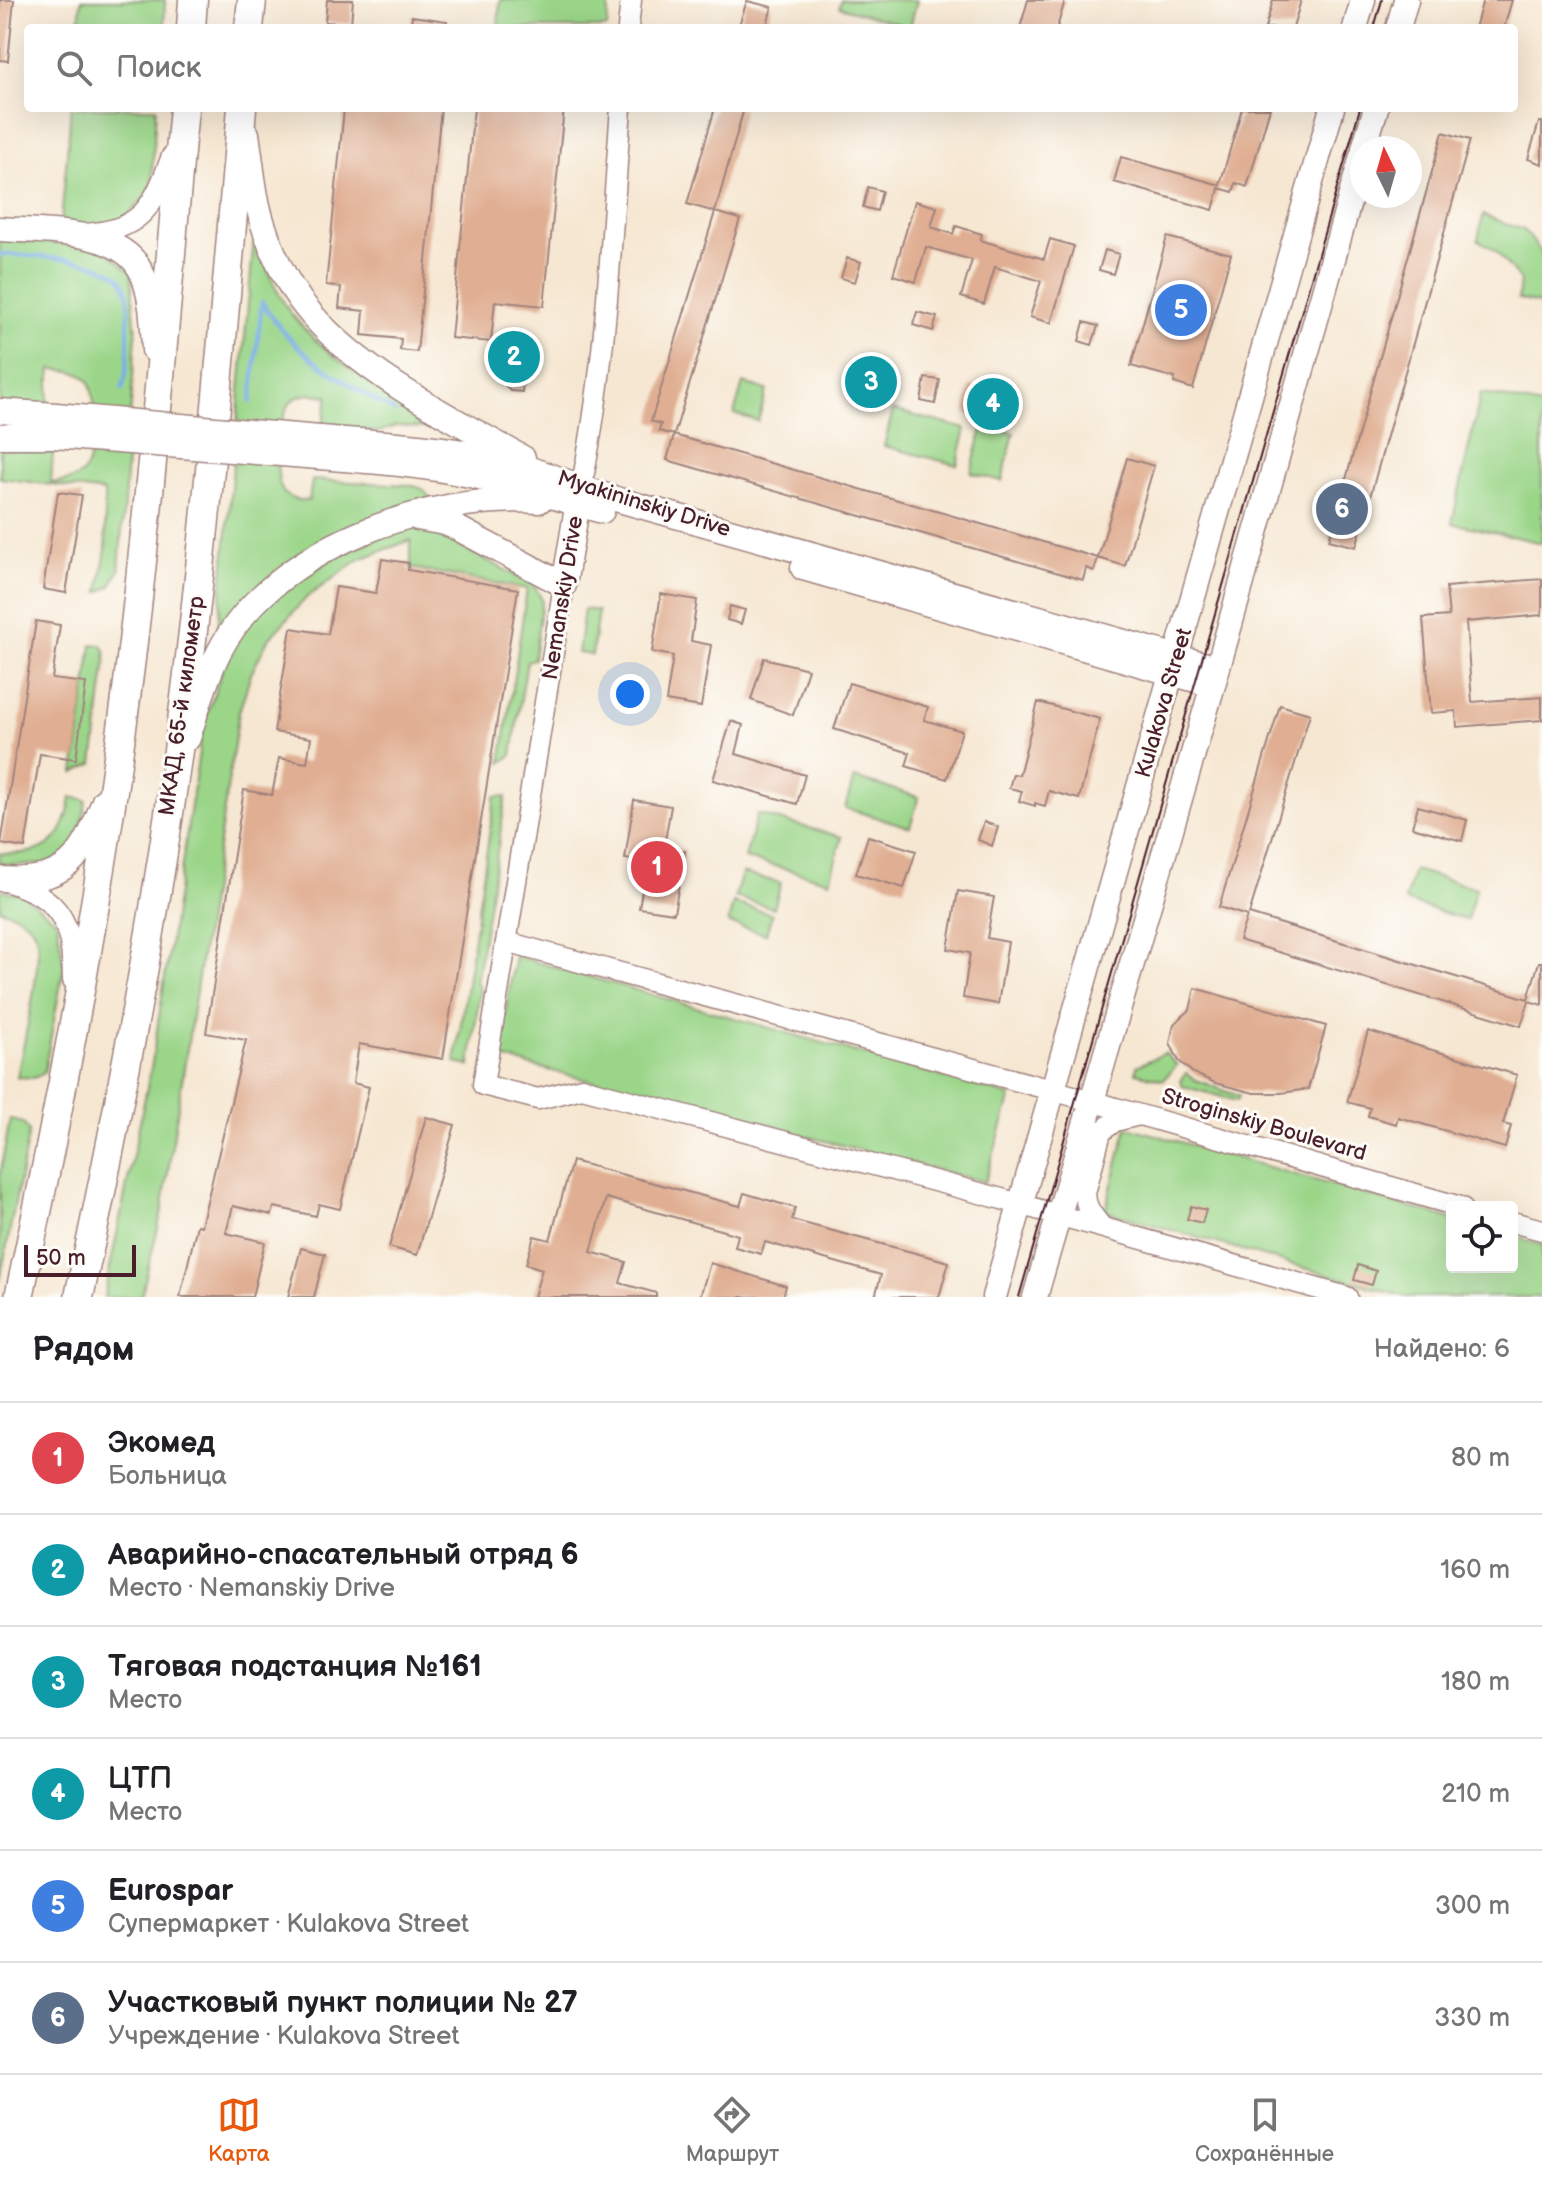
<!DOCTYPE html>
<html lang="ru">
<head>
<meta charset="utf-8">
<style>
	body { margin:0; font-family:"Balsamiq Sans",sans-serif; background:#f6f6f6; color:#202124 }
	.controls { position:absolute; right:24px; bottom:24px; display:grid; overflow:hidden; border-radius:8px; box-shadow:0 8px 32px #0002 }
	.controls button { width:72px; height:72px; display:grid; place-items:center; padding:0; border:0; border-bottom:2px solid #e0e0e0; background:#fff; color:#202124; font:40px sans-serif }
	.compass { position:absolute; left:1350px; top:136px; width:72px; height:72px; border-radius:50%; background:#fff; box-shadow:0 8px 32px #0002; rotate:355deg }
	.scale { position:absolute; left:24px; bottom:20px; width:112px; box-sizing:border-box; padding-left:8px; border:4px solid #4a1f2b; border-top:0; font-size:22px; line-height:28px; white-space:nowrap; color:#4a1f2b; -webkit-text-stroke:6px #fdfcf7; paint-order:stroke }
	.you { position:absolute; left:630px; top:694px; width:28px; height:28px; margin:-20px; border:6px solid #fff; border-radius:50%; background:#1a73e8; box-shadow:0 0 0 12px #1a73e833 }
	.badge { display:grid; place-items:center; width:52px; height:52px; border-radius:50%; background:#ea580c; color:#fff; font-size:26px; font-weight:700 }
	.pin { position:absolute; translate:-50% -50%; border:4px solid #fff; box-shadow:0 2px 8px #0006 }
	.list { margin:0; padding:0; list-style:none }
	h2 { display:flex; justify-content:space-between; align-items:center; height:104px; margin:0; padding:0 32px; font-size:34px }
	h2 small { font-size:26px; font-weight:400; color:#757577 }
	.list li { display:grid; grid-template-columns:52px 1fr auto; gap:24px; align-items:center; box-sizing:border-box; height:112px; padding:0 32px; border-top:2px solid #e0e0e0 }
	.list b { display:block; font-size:30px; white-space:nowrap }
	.list p { margin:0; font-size:26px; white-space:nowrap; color:#757577 }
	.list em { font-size:26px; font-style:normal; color:#757577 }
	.icon { flex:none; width:44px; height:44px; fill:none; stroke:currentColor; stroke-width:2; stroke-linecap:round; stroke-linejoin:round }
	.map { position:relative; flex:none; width:1542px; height:1297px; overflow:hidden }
	.search { position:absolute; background:#fff; box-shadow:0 8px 32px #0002; left:24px; right:24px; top:24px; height:88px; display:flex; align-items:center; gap:20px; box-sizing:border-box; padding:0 28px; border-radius:8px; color:#757577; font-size:30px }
	.sheet { height:776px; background:#fff }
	nav { display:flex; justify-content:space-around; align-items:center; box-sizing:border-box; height:112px; border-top:2px solid #e0e0e0; background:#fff; font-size:22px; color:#757577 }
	nav a { display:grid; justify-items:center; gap:4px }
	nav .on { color:#ea580c }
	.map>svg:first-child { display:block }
	.green { fill:#9ad588; stroke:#727a5a; stroke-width:2 }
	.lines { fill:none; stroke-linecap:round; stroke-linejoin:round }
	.stream { stroke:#7cade7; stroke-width:4 }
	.building { fill:#e0ae92 }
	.minor-casing { stroke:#a0837e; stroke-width:23 }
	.major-casing { stroke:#a0837e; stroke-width:27 }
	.highway-casing { stroke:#a0837e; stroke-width:31 }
	.minor { stroke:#fff; stroke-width:20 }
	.major { stroke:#fff; stroke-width:24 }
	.highway { stroke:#fff; stroke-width:28 }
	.tram { stroke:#4a1f2b; stroke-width:2 }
	.major-bridge-casing { stroke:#a0837e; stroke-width:27; stroke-linecap:butt }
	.major-bridge { stroke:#fff; stroke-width:24 }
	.labels { text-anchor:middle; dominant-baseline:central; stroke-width:6; stroke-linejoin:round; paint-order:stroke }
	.street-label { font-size:22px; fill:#4a1f2b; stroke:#fdfcf7 }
</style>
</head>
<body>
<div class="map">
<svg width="1542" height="1297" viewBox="0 0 1542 1297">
	<rect width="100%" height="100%" fill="#fdfcf7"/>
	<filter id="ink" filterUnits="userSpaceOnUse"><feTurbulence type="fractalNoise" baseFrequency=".0125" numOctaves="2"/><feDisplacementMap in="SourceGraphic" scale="16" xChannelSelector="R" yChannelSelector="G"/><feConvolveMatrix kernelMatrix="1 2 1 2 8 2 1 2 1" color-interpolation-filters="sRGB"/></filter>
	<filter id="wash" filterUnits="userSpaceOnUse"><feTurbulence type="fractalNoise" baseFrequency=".006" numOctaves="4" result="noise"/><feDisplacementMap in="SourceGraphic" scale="32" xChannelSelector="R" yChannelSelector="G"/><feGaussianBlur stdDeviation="1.8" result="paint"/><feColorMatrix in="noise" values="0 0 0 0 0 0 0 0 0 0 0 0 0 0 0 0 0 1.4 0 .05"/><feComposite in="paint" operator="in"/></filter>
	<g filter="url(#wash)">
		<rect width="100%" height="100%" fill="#f6e7d2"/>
		<!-- green -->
		<path class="green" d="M81 0H165L164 28H79Z
			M500 0H609L607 28H498Z
			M841 0H917L910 27 839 7Z
			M71 108H156L151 190 126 217 108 222 87 225 61 223Z
			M1483 215 1524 230 1542 253V300L1538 304 1518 299 1520 280 1495 250 1478 240Z
			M0 239 86 246 107 251 131 272 136 335 119 571 110 587 99 592 106 549 104 492 0 478V448L53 453 51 483C60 482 73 481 81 475 95 464 99 392 87 379 78 370 63 370 51 369L47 409 0 405Z
			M254 239C266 264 276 295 293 316 334 366 393 396 446 430L396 426 379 432 323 425 328 396C315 394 304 392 293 400 278 412 271 482 285 494 292 500 301 500 309 501L312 480 411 485 423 489 433 502 396 512 217 640Z
			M743 383 767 390 758 421 734 414Z
			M1481 393 1542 406V543L1452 523Z
			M893 410 966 429 957 465 884 446Z
			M983 425 1014 433 1002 481 971 473Z
			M424 527 530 583 537 590 542 600 534 659 527 661 512 755 501 763 527 589 411 568V540L360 559 307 597 267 641 251 674 239 712 162 1211 141 1297H104L152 1063 203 726 231 645 257 611 313 566 402 528Z
			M584 609 598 611 592 655 578 653Z
			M92 644 101 645 105 650 106 661 93 764 74 773Z
			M854 778 919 797 910 827 845 808Z
			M495 796 506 797 476 982 480 987 470 1066 455 1063Z
			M71 797 86 800C80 859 55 869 0 864V853C45 857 65 842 71 797Z
			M757 814 842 837 830 881 745 858Z
			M1414 870 1476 888 1467 920 1405 901Z
			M742 873 781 883 774 908 735 897Z
			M0 890 22 894 57 921 64 967 44 1073 34 1078 17 1077C22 1050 46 952 35 933 27 918 15 914 0 909Z
			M733 903 772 914 766 934 728 923Z
			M515 956 1011 1096 985 1182 498 1057Z
			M1165 1053 1177 1065 1163 1080 1136 1073 1137 1066Z
			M1186 1073 1196 1080 1239 1096 1237 1101 1182 1086 1180 1081Z
			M10 1119 23 1123 29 1131 0 1281V1175Z
			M1127 1127 1452 1219V1267H1512V1236L1542 1245V1297H1406L1105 1211Z"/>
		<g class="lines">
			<!-- stream -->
			<path class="stream" d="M0 254C30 257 99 256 121 279 131 291 129 313 128 327 128 348 129 369 122 389
				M251 402 262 302C295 357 342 380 395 412"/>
		</g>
		<g id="blocks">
			<!-- building -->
			<path class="building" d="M0 0H14L8 61 0 60Z
				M327 0H353L351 24 325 22Z
				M1028 0H1065L1057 28H1020Z
				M1273 0H1301L1293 28H1265Z
				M1483 0H1512L1504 28H1475Z
				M747 1 772 7 766 28H738Z
				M412 16 447 21 446 28H410Z
				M368 108H441L417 352 400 350 401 339 362 335 364 311 339 308 341 287 326 285 344 109 368 112Z
				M474 108H564L544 306 495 301 491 342 451 338Z
				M715 108H744L715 212 687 204Z
				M1242 108H1270L1247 187 1236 183 1233 192 1219 188Z
				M1539 122H1542V164L1528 159Z
				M1443 132 1470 140 1356 547 1329 540Z
				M1121 157 1220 185 1213 210 1114 182Z
				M868 187 882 191 877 211 863 207Z
				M915 201 937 207 931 227 953 234 956 226 982 234 980 240 1044 259 1050 239 1074 246 1051 323 1030 317 1041 281 995 267 984 304 961 297 972 260 926 247 916 282 893 275Z
				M715 212 740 219 674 435 659 431 661 424 651 421Z
				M1167 237 1231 254 1193 389 1174 383 1175 378 1131 366Z
				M1105 250 1119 254 1113 274 1099 270Z
				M847 258 861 262 855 282 841 278Z
				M917 312 937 317 933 331 913 325Z
				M1084 322 1098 326 1092 345 1079 341Z
				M506 332 528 335 522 392 510 391 501 379Z
				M864 370 884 377 879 394 858 388Z
				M925 378 940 380 935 404 921 401Z
				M970 386 1020 395 1015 422 965 412Z
				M674 435 1098 558 1094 571 1086 568 1083 580 667 460Z
				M1127 458 1154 466 1125 566 1098 558Z
				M58 492 82 495 66 593 43 589Z
				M382 559 409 563 408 570 518 589 443 1059 359 1044 353 1083 369 1087 340 1209 319 1204 316 1216 274 1207 272 1215 233 1206 226 1233 265 1242 252 1297H180L197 1225 201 1226 246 1040 206 1033 244 790 272 795 279 758 307 763 311 738 274 732 291 628 328 634 336 587 376 593Z
				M1542 579V615L1466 622 1472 702 1542 697V720L1457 727 1456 711 1431 713 1423 618 1449 616 1446 587Z
				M661 594 697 600 691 641 711 645 701 707 666 701 673 656 652 652Z
				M730 606 745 610 741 624 727 620Z
				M36 621 60 625 52 679 86 683 76 759 40 754 25 848 1 844Z
				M764 658 808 669 793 715 751 700Z
				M849 683 928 707 924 720 962 731 947 779 906 766 910 753 834 729Z
				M1038 702 1100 719 1079 799 1049 791 1045 806 1035 803V806L1019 801 1022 791 1009 788 1013 774 1019 775Z
				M1280 705 1310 714 1249 914 1528 999 1539 962H1542V1005L1529 1001 1521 1026 1239 940 1247 916 1219 907Z
				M731 721 743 725 736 754 805 775 797 804 713 780Z
				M634 800 671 806 664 847 685 851 674 913 639 908 647 862 625 859Z
				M1418 806 1467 820 1462 841 1412 827Z
				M984 822 998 827 992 846 978 840Z
				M868 836 916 851 904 888 856 874Z
				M958 891 994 897 987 938 1008 942 998 1004 963 998 970 953 948 949Z
				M1195 988 1326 1026 1308 1089 1281 1093H1254L1215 1083 1193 1073 1179 1061 1170 1043 1174 1024 1190 1010Z
				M1368 1031 1517 1075 1503 1124 1511 1126 1505 1148 1398 1117 1396 1124 1368 1116 1370 1108 1347 1102Z
				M426 1117 455 1125 417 1255 389 1247Z
				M572 1161 740 1206 744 1193 795 1208 792 1220 949 1262 939 1297H875L881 1275 765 1242 761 1254 735 1247 738 1235 606 1198 591 1252 626 1262 620 1283 656 1293V1297H534L542 1269 526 1264 534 1236 550 1240Z
				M1191 1206 1206 1210 1202 1223 1187 1219Z
				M301 1248 325 1254 314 1297H288Z
				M710 1263 786 1286 783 1297H700Z
				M1358 1265 1376 1271 1372 1285 1354 1280Z"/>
		</g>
	</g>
	<g filter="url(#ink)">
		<use href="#blocks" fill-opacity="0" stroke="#a0837e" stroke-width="2"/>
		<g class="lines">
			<defs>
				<path id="minor" d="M628 28 631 0
					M82 234C142 231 153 207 172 156
					M581 488C607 364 611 235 621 108
					M564 585 483 1085 538 1099 582 1088 991 1196 1347 1297
					M8 882C64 898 72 926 73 980
					M506 942 1077 1097 1461 1207
					M1512 1222 1542 1230
					M1101 1226C1092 1215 1085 1207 1085 1193L1101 1132 1115 1121 1139 1115"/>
				<path id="major" d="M1355 28 1363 0
					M1398 28 1406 0
					M247 134C252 166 254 200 265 230 275 260 290 290 312 315 365 376 453 419 523 458
					M1364 148 1376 108
					M0 229C41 232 117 228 140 269 152 292 153 324 154 350
					M0 411 56 415
					M0 436H54
					M320 438C379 443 439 445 497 459 539 470 578 487 619 500L1217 668
					M319 457C368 461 417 464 465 474 512 483 557 498 602 511
					M417 518 445 523 459 529 564 585 580 490
					M803 568 1213 685
					M188 738C197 710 205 679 219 652 272 548 429 493 539 501
					M0 879C67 883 82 860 104 801
					M994 1297 1332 108
					M1035 1297 1213 685 1362 156"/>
				<path id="highway" d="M191 28 193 0
					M249 28 252 0
					M19 1297C67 1075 109 851 135 625 155 453 168 280 184 108
					M79 1297C126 1077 168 855 193 631 213 457 227 282 242 108"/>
			</defs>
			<!-- minor casing -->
			<use href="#minor" class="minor-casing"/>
			<!-- major casing -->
			<use href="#major" class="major-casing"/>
			<!-- highway casing -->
			<use href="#highway" class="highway-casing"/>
			<!-- minor -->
			<use href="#minor" class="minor"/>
			<!-- major -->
			<use href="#major" class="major"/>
			<!-- highway -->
			<use href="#highway" class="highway"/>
			<!-- tram -->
			<path class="tram" d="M1374 28 1382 0
				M1019 1297 1360 108"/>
			<defs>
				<path id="major-bridge" d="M56 415 320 438
					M54 436 319 457"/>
			</defs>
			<!-- major-bridge casing -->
			<use href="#major-bridge" class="major-bridge-casing"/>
			<!-- major-bridge -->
			<use href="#major-bridge" class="major-bridge"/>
		</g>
	</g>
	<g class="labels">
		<!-- street labels -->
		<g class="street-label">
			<text transform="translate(644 504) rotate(17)">Myakininskiy Drive</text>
			<text transform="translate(563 598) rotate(-81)">Nemanskiy Drive</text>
			<text transform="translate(1164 703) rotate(-74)">Kulakova Street</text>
			<text transform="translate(182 706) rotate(-82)">МКАД, 65-й километр</text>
			<text transform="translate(1264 1125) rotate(16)">Stroginskiy Boulevard</text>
		</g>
	</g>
</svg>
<div class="controls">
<button><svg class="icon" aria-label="locate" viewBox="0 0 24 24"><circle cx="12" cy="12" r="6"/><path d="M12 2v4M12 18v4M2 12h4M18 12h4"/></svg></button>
</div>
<svg class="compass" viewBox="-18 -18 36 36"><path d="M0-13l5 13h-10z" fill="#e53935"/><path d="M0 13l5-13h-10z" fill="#757577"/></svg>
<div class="scale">50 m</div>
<div class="you"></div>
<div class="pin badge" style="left:657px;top:867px;background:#e0444e">1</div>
<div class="pin badge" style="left:514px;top:357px;background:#0f9aa8">2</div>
<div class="pin badge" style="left:871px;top:382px;background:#0f9aa8">3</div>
<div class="pin badge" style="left:993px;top:404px;background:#0f9aa8">4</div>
<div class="pin badge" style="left:1181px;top:310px;background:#3f7fe0">5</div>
<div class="pin badge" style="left:1342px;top:509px;background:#5c6f8a">6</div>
<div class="search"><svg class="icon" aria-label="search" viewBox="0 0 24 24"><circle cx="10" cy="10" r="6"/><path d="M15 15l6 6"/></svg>Поиск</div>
</div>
<section class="sheet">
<h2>Рядом<small>Найдено: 6</small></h2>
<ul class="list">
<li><span class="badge" style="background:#e0444e">1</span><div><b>Экомед</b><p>Больница</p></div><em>80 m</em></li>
<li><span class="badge" style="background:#0f9aa8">2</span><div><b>Аварийно-спасательный отряд 6</b><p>Место · Nemanskiy Drive</p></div><em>160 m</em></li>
<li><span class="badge" style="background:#0f9aa8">3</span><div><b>Тяговая подстанция №161</b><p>Место</p></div><em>180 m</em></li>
<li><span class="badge" style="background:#0f9aa8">4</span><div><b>ЦТП</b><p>Место</p></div><em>210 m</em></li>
<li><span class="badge" style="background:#3f7fe0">5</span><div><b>Eurospar</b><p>Супермаркет · Kulakova Street</p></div><em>300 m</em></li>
<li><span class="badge" style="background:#5c6f8a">6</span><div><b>Участковый пункт полиции № 27</b><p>Учреждение · Kulakova Street</p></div><em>330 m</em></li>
</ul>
</section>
<nav>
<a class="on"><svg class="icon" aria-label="map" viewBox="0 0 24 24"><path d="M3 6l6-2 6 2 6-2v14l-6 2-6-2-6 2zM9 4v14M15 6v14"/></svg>Карта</a>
<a><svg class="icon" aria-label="directions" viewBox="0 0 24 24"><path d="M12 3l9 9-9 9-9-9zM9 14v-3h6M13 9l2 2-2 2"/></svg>Маршрут</a>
<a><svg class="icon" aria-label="saved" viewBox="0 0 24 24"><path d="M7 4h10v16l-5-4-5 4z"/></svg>Сохранённые</a>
</nav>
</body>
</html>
